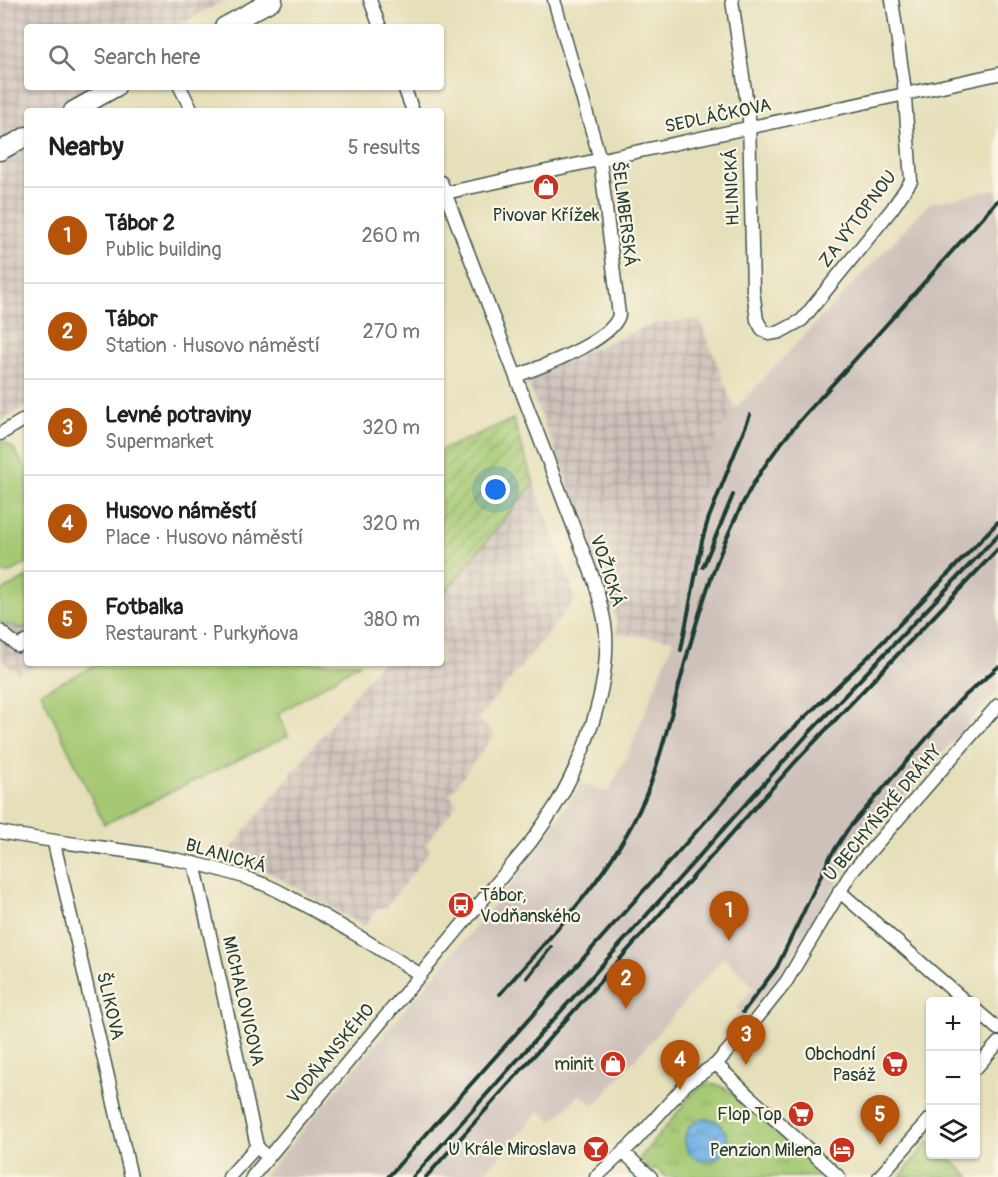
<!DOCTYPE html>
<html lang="en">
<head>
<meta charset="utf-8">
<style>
	body { margin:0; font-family:Pangolin,sans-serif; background:#f6f6f6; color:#202124 }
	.controls { position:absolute; right:18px; bottom:18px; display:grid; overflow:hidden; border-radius:6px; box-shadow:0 2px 4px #0004 }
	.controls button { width:54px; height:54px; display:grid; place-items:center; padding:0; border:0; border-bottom:2px solid #e0e0e0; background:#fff; color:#202124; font:30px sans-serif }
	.you { position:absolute; left:496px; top:490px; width:21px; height:21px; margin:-15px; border:4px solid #fff; border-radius:50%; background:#1a73e8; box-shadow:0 0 0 9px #1a73e833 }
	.badge { display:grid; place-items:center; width:39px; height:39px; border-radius:50%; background:#b45309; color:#fff; font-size:20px; font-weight:700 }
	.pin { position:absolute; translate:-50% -50px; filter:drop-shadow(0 2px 3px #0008) }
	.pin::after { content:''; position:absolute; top:32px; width:21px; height:18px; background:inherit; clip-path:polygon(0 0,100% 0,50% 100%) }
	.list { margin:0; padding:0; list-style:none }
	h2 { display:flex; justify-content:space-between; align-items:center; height:78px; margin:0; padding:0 24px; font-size:26px }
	h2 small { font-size:20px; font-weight:400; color:#757577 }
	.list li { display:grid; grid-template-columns:39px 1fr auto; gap:18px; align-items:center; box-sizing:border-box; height:96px; padding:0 24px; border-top:2px solid #e0e0e0 }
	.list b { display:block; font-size:22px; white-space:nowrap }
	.list p { margin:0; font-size:20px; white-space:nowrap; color:#757577 }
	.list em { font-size:20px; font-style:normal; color:#757577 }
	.icon { flex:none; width:33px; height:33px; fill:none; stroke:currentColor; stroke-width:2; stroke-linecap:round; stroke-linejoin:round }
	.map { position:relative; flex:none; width:998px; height:1177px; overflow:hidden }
	.search { position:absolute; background:#fff; box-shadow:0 2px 4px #0004; left:24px; top:24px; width:420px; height:66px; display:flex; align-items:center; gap:15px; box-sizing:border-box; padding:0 21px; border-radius:6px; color:#757577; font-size:22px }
	.panel { position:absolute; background:#fff; box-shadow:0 2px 4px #0004; left:24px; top:108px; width:420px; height:558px; border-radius:6px }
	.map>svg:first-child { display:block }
	.industrial { fill:url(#industrial-grid) }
	.railway { fill:#cec1ba }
	.grass { fill:#a5c973; stroke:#628354; stroke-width:1.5 }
	.park { fill:url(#park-tufts); stroke:#628354; stroke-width:1.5 }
	.garden { fill:url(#garden-furrows); stroke:#628354; stroke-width:1.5 }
	.water { fill:url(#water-waves); stroke:#49778d; stroke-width:1.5 }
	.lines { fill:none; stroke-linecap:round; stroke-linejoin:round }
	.street-casing { stroke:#3d5548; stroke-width:15 }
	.secondary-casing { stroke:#3d5548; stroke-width:21 }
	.street { stroke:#fff; stroke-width:12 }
	.secondary { stroke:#fff; stroke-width:18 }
	.rail { stroke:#1f3d34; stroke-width:4 }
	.labels { text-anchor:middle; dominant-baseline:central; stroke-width:4.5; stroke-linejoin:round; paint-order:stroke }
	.street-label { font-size:18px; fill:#1f3d34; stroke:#fcf5e5 }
	.poi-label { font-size:18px; fill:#1f3d34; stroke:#fcf5e5; text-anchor:end }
</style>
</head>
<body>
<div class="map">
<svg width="998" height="1177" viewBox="0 0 998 1177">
	<defs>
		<pattern id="industrial-grid" width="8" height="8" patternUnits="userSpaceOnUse" patternTransform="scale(1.5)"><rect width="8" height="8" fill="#cec1ba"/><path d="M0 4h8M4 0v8" fill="none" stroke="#a79e98"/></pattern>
		<pattern id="park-tufts" width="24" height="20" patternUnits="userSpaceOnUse" patternTransform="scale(1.5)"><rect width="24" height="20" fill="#a5c973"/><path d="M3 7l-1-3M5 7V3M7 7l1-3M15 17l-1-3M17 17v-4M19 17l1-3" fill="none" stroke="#86a45f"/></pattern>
		<pattern id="garden-furrows" width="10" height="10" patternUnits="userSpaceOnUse" patternTransform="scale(1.5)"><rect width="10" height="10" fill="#a5c973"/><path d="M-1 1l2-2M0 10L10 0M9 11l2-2" fill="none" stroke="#86a45f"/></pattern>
		<pattern id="water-waves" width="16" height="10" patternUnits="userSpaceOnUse" patternTransform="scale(1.5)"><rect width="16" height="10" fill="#73b1e6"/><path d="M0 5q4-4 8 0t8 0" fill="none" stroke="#5e91bb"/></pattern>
	</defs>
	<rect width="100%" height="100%" fill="#fcf5e5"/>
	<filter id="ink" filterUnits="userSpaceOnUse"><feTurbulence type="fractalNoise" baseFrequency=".0167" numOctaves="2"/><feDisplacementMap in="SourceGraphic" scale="12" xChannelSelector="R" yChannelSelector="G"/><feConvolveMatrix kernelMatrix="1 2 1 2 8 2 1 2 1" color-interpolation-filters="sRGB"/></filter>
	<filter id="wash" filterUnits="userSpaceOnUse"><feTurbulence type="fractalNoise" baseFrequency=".008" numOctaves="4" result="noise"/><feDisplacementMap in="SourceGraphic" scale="24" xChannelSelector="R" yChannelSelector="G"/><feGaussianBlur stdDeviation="1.35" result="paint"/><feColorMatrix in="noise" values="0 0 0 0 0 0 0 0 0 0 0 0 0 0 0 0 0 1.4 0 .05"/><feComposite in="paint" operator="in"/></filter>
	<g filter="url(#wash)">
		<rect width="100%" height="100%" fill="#e5dfba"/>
		<!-- industrial -->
		<path class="industrial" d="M0 0H225L176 27H27V87H90L103 111H27V405L0 421Z
			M689 320 700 321 735 409 729 415 713 448 694 515 674 639 617 634V621L566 477 525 376 654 324Z
			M534 483 576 599 478 719 495 734 449 795 457 803 425 845 431 850 385 908H378L364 926 230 850 380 663H441V597Z
			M0 623 27 629V663H38L18 674 0 659Z"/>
		<!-- railway -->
		<path class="railway" d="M998 189V690L851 856 814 927 763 996 729 1036 723 1031 740 1011 737 1008 754 987 724 957 594 1106 580 1094 552 1122 540 1111 480 1177H263L511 885 565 810 582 782 608 793 630 750 674 639 694 515 713 448 729 415 930 203Z"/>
		<!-- grass -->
		<path class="grass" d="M0 441 5 442 14 449 27 471V563L9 573 0 572Z
			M27 577V629L0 623V592Z
			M101 663H360L278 714 288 736 104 824 41 692Z"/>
		<!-- park -->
		<path class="park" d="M708 1084 718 1085 730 1091 825 1177H666L656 1168 652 1172 640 1158 695 1091 699 1088Z
			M929 1141 930 1154 945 1155 970 1177H900Z"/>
		<!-- garden -->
		<path class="garden" d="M513 419 534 483 441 597V450Z"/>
		<!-- water -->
		<path class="water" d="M685 1140a21 21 0 1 1 42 0a21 21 0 1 1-42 0Z"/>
	</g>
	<g filter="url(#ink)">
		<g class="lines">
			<defs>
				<path id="street" d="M370 0 380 27
					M732 0 749 118 753 290 757 320 762 329 769 334 780 332 802 320 892 209 911 181 904 84 892 0
					M180 87 192 111
					M404 87 413 111
					M445 193 998 74
					M516 376C541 367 612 341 619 315L600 159 554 0
					M0 434 27 418
					M0 631 18 646 27 641
					M0 832C87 849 179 851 263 884 277 889 291 898 304 905 344 926 383 951 421 975
					M54 843 131 1177
					M194 863 257 1146
					M839 891 966 1002
					M976 1010 998 1029
					M716 1064 749 1096 839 1177
					M976 1068 998 1043
					M624 1153 651 1177
					M229 1177 257 1146 262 1152
					M252 1177 530 843C539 831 548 818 556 805 584 757 609 690 606 634 605 616 599 598 594 580L441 182
					M596 1177 636 1140 687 1083 716 1064 758 1017 786 982 851 873 998 705
					M879 1177 930 1119"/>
				<path id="secondary" d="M224 27 273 0
					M73 111 116 87
					M0 151 27 136"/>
			</defs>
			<!-- street casing -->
			<use href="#street" class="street-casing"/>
			<!-- secondary casing -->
			<use href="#secondary" class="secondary-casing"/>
			<!-- street -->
			<use href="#street" class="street"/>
			<!-- secondary -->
			<use href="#secondary" class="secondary"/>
			<!-- rail -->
			<path class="rail" d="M703 567 733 495
				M681 650 702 541 708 520 750 415
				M527 978 551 947
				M500 994C556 930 619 867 650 785 663 749 672 711 682 674 698 615 716 554 745 499 771 448 813 406 851 364 900 309 949 254 998 200
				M743 1012 777 967 830 857 848 829 959 701 998 667
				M388 1177 737 786 778 743 869 656 998 522
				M413 1177 808 734 998 535
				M426 1177 798 759 998 549"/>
		</g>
	</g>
	<!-- icons -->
	<defs>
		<symbol id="shop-disc" viewBox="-11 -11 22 22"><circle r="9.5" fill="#c8321e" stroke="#fcf5e5"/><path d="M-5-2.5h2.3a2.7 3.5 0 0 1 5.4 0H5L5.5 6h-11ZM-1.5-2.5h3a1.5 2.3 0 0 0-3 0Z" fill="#fff"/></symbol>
		<symbol id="bus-disc" viewBox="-11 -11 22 22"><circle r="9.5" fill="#c8321e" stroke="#fcf5e5"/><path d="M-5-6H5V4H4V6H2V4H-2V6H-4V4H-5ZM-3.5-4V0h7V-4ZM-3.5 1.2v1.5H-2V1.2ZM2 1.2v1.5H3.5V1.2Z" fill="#fff"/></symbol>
		<symbol id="supermarket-disc" viewBox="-11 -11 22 22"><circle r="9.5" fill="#c8321e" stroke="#fcf5e5"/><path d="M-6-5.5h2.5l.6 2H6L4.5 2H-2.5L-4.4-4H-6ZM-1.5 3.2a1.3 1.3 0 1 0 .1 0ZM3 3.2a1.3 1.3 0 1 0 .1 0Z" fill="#fff"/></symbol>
		<symbol id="bar-disc" viewBox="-11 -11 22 22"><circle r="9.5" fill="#c8321e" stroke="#fcf5e5"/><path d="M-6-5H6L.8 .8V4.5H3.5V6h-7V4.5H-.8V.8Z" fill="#fff"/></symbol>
		<symbol id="hotel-disc" viewBox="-11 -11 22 22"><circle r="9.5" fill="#c8321e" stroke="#fcf5e5"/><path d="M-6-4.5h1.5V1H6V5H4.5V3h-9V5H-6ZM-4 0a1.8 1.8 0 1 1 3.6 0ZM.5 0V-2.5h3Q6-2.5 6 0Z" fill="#fff"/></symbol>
	</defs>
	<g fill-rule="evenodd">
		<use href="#shop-disc" x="531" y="172" width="30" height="30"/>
		<use href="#bus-disc" x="446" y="890" width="30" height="30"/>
		<use href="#shop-disc" x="598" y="1049" width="30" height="30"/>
		<use href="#supermarket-disc" x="880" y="1049" width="30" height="30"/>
		<use href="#supermarket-disc" x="786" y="1099" width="30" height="30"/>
		<use href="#bar-disc" x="581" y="1134" width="30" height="30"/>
		<use href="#hotel-disc" x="827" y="1135" width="30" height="30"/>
	</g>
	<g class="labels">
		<!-- street labels -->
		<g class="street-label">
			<text transform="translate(718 116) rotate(-12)">SEDLÁČKOVA</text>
			<text transform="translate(732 187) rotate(-92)">HLINICKÁ</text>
			<text transform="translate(624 214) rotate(83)">ŠELMBERSKÁ</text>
			<text transform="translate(858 219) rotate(-53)">ZA VÝTOPNOU</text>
			<text transform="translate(607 571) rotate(72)">VOŽICKÁ</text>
			<text transform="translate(883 813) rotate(-50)">U BECHYŇSKÉ DRÁHY</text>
			<text transform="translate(226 856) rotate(16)">BLANICKÁ</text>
			<text transform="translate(243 1001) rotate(77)">MICHALOVICOVA</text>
			<text transform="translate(110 1006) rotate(77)">ŠLIKOVA</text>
			<text transform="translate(331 1054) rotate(-50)">VODŇANSKÉHO</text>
		</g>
		<!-- poi labels -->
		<g class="poi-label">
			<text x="546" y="215" text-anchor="middle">Pivovar Křížek</text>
			<text x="480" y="895" text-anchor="start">Tábor,<tspan x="480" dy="21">Vodňanského</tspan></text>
			<text x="876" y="1054">Obchodní<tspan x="876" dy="21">Pasáž</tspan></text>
			<text x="594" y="1064">minit</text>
			<text x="782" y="1114">Flop Top</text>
			<text x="576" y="1149">U Krále Miroslava</text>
			<text x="822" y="1150">Penzion Milena</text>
		</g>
	</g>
</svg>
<div class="controls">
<button>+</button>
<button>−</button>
<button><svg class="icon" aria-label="layers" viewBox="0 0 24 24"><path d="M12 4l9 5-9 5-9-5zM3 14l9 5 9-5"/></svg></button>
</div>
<div class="you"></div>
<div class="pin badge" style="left:729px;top:941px">1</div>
<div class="pin badge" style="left:626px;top:1009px">2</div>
<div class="pin badge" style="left:746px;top:1065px">3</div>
<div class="pin badge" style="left:680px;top:1090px">4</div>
<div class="pin badge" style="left:880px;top:1145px">5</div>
<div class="search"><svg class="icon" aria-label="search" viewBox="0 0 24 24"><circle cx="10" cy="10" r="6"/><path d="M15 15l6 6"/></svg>Search here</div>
<section class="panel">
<h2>Nearby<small>5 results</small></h2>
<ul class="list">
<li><span class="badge">1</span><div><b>Tábor 2</b><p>Public building</p></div><em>260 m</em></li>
<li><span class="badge">2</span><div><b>Tábor</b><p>Station · Husovo náměstí</p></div><em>270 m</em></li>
<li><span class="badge">3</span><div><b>Levné potraviny</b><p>Supermarket</p></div><em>320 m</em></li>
<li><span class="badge">4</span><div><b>Husovo náměstí</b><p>Place · Husovo náměstí</p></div><em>320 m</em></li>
<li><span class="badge">5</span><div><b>Fotbalka</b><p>Restaurant · Purkyňova</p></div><em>380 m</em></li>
</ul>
</section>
</div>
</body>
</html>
